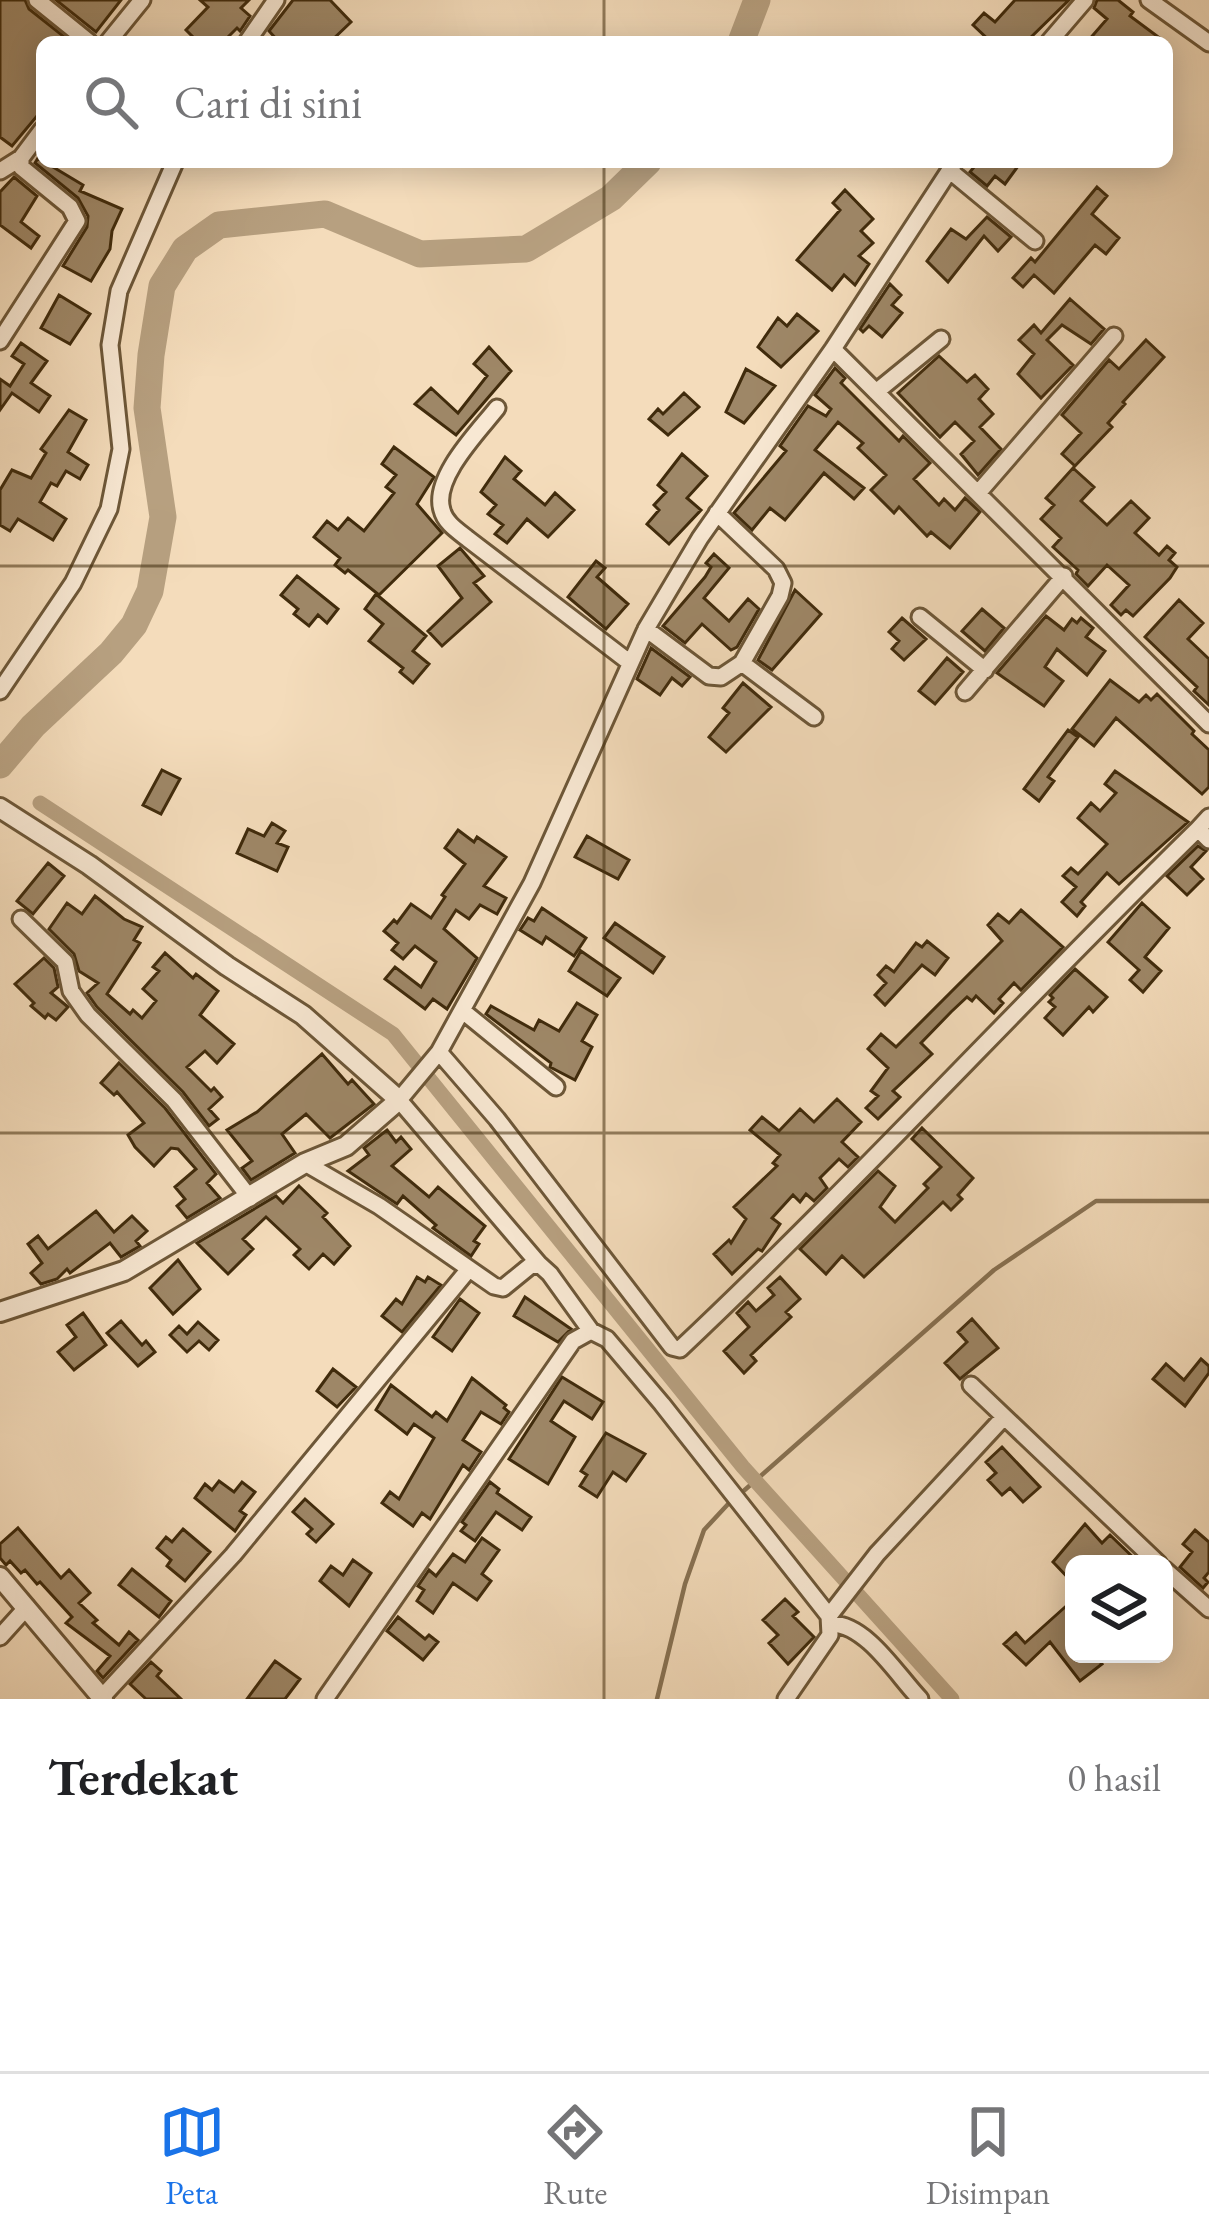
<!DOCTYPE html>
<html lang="id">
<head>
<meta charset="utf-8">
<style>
	body { margin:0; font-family:"EB Garamond",serif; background:#f2f2f2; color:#202124 }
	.controls { position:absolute; right:36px; bottom:36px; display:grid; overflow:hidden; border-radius:18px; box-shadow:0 6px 30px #0003 }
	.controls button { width:108px; height:108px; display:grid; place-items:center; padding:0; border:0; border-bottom:3px solid #e0e0e0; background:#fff; color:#202124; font:60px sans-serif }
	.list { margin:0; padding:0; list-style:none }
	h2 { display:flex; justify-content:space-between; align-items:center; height:156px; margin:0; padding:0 48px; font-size:51px }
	h2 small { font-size:39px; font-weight:400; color:#757577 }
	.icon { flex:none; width:66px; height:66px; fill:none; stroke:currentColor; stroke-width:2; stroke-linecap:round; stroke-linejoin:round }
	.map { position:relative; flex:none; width:1209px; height:1699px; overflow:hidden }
	.search { position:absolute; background:#fff; box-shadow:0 6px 30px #0003; left:36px; right:36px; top:36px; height:132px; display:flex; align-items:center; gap:30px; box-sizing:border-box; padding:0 42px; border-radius:18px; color:#757577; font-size:45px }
	.sheet { height:372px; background:#fff }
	nav { display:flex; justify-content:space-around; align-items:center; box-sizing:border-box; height:168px; border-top:3px solid #e0e0e0; background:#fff; font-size:33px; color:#757577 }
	nav a { display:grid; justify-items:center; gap:6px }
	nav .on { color:#1a73e8 }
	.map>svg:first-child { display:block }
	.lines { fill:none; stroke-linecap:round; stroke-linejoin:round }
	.stream { stroke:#877152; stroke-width:4.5 }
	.canal { stroke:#b7a080; stroke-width:15 }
	.river { stroke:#b7a080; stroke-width:27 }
	.building { fill:#9e8767; stroke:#402b0c; stroke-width:3 }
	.minor-casing { stroke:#6d5738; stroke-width:21 }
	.tertiary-casing { stroke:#6d5738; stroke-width:24 }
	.minor { stroke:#f8e8d3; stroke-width:15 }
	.tertiary { stroke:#f8e8d3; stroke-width:18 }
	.grid { fill:none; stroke:#402b0c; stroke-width:3; stroke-opacity:0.55 }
</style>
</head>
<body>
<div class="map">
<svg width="1209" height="1699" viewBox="0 0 1209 1699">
	<rect width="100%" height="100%" fill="#f4dcbb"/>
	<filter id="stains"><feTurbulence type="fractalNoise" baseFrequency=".00167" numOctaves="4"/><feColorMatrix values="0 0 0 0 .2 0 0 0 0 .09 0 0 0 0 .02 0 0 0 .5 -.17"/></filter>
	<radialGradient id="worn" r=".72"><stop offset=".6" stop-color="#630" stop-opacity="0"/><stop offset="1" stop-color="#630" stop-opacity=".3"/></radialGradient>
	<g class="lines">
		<!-- stream -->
		<path class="stream" d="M739 1495 994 1270 1096 1201H1209
			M657 1699 685 1584 704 1530 730 1502"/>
		<!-- canal -->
		<path class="canal" d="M40 803 393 1034 743 1467 952 1699"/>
		<!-- river -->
		<path class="river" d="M741 42 757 0
			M0 765 33 726 111 653 134 625 150 591 163 517 147 408 151 355 162 286 185 249 219 225 325 214 420 254 526 249 611 198 648 162"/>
	</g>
	<!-- building -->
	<path class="building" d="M0 0H25L29 9 67 39 42 42V110L12 146 0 137Z
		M56 0H121L96 32Z
		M200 0H249L241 8 250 16 240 31 237 28 223 42H198L186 30 208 7Z
		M293 0H330L351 22 330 42H279L269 31Z
		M1015 0H1069L1026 42H991L973 25 984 13 995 22Z
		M1097 0H1118L1133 12 1130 16 1165 42H1087L1107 19 1094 8Z
		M38 158 83 185 80 191 122 209 112 231 110 249 91 281 63 266 87 227 88 216 78 198 35 163Z
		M978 162H1021L1005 184 995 176 987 186 970 172Z
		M14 177 37 196 21 222 39 236 31 248 0 225V192Z
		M1097 187 1107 196 1092 214 1119 238 1106 254 1095 245 1054 293 1034 275 1023 287 1013 278 1031 258 1035 262Z
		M845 190 873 219 861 231 873 243 859 256 869 264 855 285 844 275 832 290 797 260 840 210 833 203Z
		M987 217 1011 237 998 251 984 236 948 282 927 261 951 229 966 239Z
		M890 284 901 295 892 305 902 313 882 337 869 326 863 332 860 329Z
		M59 295 90 314 70 344 41 328Z
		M1070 299 1104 329 1091 344 1062 325 1047 340 1073 365 1041 398 1018 374 1034 354 1019 340 1034 325 1041 333Z
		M797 314 818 331 781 367 758 347 778 318 787 326Z
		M1146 340 1164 357 1123 402 1125 404 1108 423 1112 427 1075 466 1062 454 1081 433 1062 415 1109 360 1119 369Z
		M21 343 47 361 31 383 50 396 39 412 12 393 0 410V379L10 386 24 364 12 356Z
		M489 347 511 371 456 435 415 404 431 388 458 413 487 376 474 364Z
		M939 356 967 382 975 375 988 389 979 399 993 414 980 427 1001 449 978 475 961 454 974 441 955 422 940 437 898 393Z
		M835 368 845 378 841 383 899 441 903 436 930 463 914 479 939 505 944 499 955 510 965 498 980 512 950 548 931 532 927 536 899 507 894 513 871 490 886 475 858 448 863 443 838 422 815 450 864 488 854 499 824 473 785 520 770 508 752 530 734 513 786 451 780 446 808 406 826 416 831 409 815 395Z
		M746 369 775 386 744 423 726 412Z
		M684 393 699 407 668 435 649 419 658 409 663 414Z
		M69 410 86 420 68 452 88 465 80 479 66 471 57 486 51 483 40 502 66 519 53 540 18 519 10 531 0 525V490L12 470 31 478 46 453 41 449Z
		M394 447 434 477 417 504 442 533 379 595 348 570 345 573 335 565 340 558 314 537 327 521 338 530 348 518 364 531 394 493 386 487 396 475 382 464Z
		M682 454 707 476 687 498 701 510 669 544 647 524 659 510 654 505 666 492 658 485Z
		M505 457 521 471 514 479 545 505 555 493 574 510 548 537 527 519 507 543 495 534 503 525 488 514 496 505 481 492Z
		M1073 468 1094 487 1081 501 1107 525 1131 501 1149 518 1135 533 1159 555 1167 546 1175 553 1169 560 1177 567 1170 578 1133 616 1126 610 1121 615 1111 605 1129 585 1107 565 1088 586 1076 574 1078 570 1053 547 1061 538 1041 519 1054 505 1046 498Z
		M460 548 484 576 474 583 491 602 442 646 428 631 462 598 438 566Z
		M714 554 729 568 704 598 729 621 748 599 759 609 737 647 731 650 702 624 685 643 663 626 705 577 711 567 706 563Z
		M596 561 605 568 597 577 628 604 606 629 568 597Z
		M297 576 338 609 327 623 318 615 309 626 294 614 298 609 281 595Z
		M795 590 821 614 772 670 758 660Z
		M376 594 426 636 413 651 429 664 413 683 400 672 403 668 369 641 383 624 365 609Z
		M1179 600 1203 623 1188 639 1209 659V705L1194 691 1197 687 1145 637Z
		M982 609 1004 628 985 651 962 631Z
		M1046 616 1064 630 1072 619 1077 623 1081 618 1093 628 1086 637 1105 651 1087 675 1057 649 1045 667 1063 681 1044 706 997 673Z
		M902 618 926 639 904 660 892 649 899 641 889 632Z
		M651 648 690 677 682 686 672 678 660 695 637 679Z
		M947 658 963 672 935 704 919 691Z
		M1110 680 1139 702 1146 695 1151 700 1157 694 1194 731 1192 734 1209 750V787L1202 794 1116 718 1094 746 1072 729Z
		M743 683 771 707 726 752 709 737 729 713 723 708Z
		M1068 730 1078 737 1048 777 1054 781 1039 801 1024 789Z
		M162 770 180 779 161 814 143 805Z
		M1115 771 1188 822 1119 884 1107 873 1081 902 1085 906 1077 916 1062 902 1076 887 1063 876 1071 868 1078 874 1107 844 1078 818 1091 803 1100 811 1116 793 1105 784Z
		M272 823 285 831 277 843 288 847 277 871 237 853 248 829 264 836Z
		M458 830 474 842 477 837 506 857 484 886 506 898 497 914 480 905 469 919 456 910 444 929 477 958 447 1009 433 999 425 1009 385 979 395 967 421 987 436 962 415 946 403 959 392 950 398 943 384 931 394 920 397 923 411 904 431 918 445 897 442 895 465 864 445 848Z
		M587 836 629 860 618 879 575 857Z
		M1198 846 1206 851 1191 867 1203 879 1187 895 1167 876Z
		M48 863 64 876 33 914 17 901Z
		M95 896 124 919 142 927 134 940 140 943 107 994 130 1014 133 1010 142 1018 156 1001 143 989 159 971 153 967 165 953 193 978 196 974 218 991 200 1015 234 1044 217 1063 205 1051 187 1067 211 1091 214 1088 222 1097 209 1109 218 1119 209 1126 183 1092 97 1007 87 993 98 983 79 971 74 954 49 929 67 903 82 914Z
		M1142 903 1169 928 1145 957 1161 971 1143 992 1130 980 1139 970 1108 942Z
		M542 908 586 938 574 956 546 937 542 944 520 930 528 918 534 921Z
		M1021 910 1063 947 1021 990 1014 983 999 999 1003 1003 994 1013 976 996 972 1001 967 997 951 1012 921 1043 932 1054 893 1091 900 1097 878 1119 866 1108 878 1096 871 1091 888 1068 868 1049 881 1034 896 1047 1002 941 988 925 998 914 1009 923Z
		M615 923 664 957 653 973 604 938Z
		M927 941 948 958 935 975 922 965 885 1005 875 995 886 983 878 975 886 966 894 972 916 943 922 947Z
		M581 951 620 978 607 996 569 971Z
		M44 958 54 968 58 987 51 993 68 1007 56 1020 48 1014 45 1018 31 1006 34 1003 15 984Z
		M1075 969 1107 997 1093 1012 1089 1007 1063 1035 1045 1018 1055 1007 1049 1002 1053 998 1050 995Z
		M577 1003 597 1015 582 1041 592 1047 575 1080 550 1067 551 1063 486 1014 491 1006 534 1030 539 1020 559 1031Z
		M322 1054 348 1084 352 1080 374 1104 330 1138 306 1114 282 1134 295 1153 251 1180 242 1168 252 1161 227 1130 257 1112Z
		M119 1063 165 1108 216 1174 207 1183 220 1198 187 1218 177 1206 185 1199 175 1187 196 1169 178 1149 171 1148 154 1166 135 1147 128 1135 144 1123 117 1092 114 1095 101 1083Z
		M837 1099 861 1122 842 1142 858 1157 848 1167 839 1159 820 1178 827 1188 814 1201 806 1194 800 1202 793 1195 772 1218 780 1224 762 1251 758 1249 732 1274 714 1254 729 1240 731 1243 746 1219 734 1207 777 1166 773 1163 780 1155 750 1130 762 1117 779 1131 800 1109 814 1122Z
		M922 1128 973 1178 958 1195 962 1199 951 1210 943 1202 864 1277 842 1256 826 1274 800 1249 878 1171 895 1186 880 1207 895 1222 928 1188 924 1184 941 1167 912 1139Z
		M387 1130 396 1142 401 1137 411 1149 392 1166 429 1197 438 1187 485 1226 474 1241 479 1244 471 1256 433 1228 436 1225 403 1196 397 1204 348 1171 369 1155 364 1148Z
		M299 1186 327 1213 323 1217 350 1246 334 1264 323 1254 309 1269 294 1255 300 1249 266 1217 243 1239 253 1249 228 1274 197 1243 276 1196 283 1203Z
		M96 1211 114 1232 132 1216 147 1231 136 1241 140 1246 121 1257 110 1243 70 1273 67 1269 57 1279 41 1284 31 1273 42 1263 28 1244 38 1236 48 1249Z
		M178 1260 200 1289 173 1314 150 1288Z
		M417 1277 425 1282 428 1277 441 1285 402 1332 382 1316 396 1299 402 1304Z
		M780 1277 800 1299 786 1312 791 1317 751 1355 756 1361 744 1373 724 1351 749 1327 737 1313 748 1302 756 1311 774 1295 768 1288Z
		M525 1297 571 1329 558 1342 514 1316Z
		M460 1299 479 1313 452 1351 433 1337Z
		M83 1313 106 1345 74 1370 58 1352 76 1337 67 1325Z
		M972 1319 998 1348 960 1379 945 1363 967 1342 958 1332Z
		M121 1321 142 1345 146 1341 155 1352 138 1366 107 1333Z
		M198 1322 218 1340 209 1350 199 1341 187 1352 170 1335 179 1326 187 1334Z
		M1201 1359 1209 1366V1373L1185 1406 1153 1379 1166 1364 1184 1380Z
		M333 1369 356 1387 337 1407 317 1391Z
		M562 1377 603 1402 592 1419 564 1401 551 1421 575 1437 548 1484 509 1459Z
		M472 1378 506 1405 504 1408 509 1412 501 1424 481 1412 463 1440 481 1452 469 1470 463 1465 430 1519 422 1513 413 1526 382 1503 390 1492 399 1499 434 1438 414 1424 407 1434 376 1410 391 1385 432 1417 436 1412 447 1421Z
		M606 1433 645 1454 626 1481 613 1472 597 1497 580 1486 587 1475 581 1471Z
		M1002 1447 1040 1487 1023 1502 1010 1488 1002 1495 988 1480 996 1473 986 1462Z
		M219 1481 234 1492 242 1482 255 1492 240 1511 246 1515 235 1531 195 1498 205 1484 212 1490Z
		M490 1482 499 1489 497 1493 531 1517 522 1530 496 1512 475 1541 461 1531 466 1525 462 1522Z
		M305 1499 333 1524 316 1542 307 1534 312 1529 293 1512Z
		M1085 1524 1102 1543 1110 1535 1140 1564H1074V1584L1053 1562Z
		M18 1528 61 1578 69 1570 90 1593 79 1603 97 1620 93 1623 119 1645 129 1632 138 1640 103 1678 97 1671 110 1656 66 1623 72 1617 40 1582 37 1584 25 1570 21 1573 10 1561 6 1565 0 1558V1544Z
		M183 1529 210 1552 185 1581 167 1566 171 1560 157 1548 166 1537 172 1542Z
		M1195 1530 1209 1542V1572L1204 1578 1208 1582 1203 1588 1180 1567 1192 1552 1183 1544Z
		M482 1538 499 1550 482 1574 491 1581 477 1600 453 1583 433 1613 417 1601 424 1590 418 1586 429 1570 436 1576 453 1554 465 1562Z
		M353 1560 371 1573 349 1606 320 1581 331 1566 343 1575Z
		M132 1569 171 1601 159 1617 119 1585Z
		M785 1599 798 1612 793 1616 814 1637 788 1664 769 1643 778 1635 763 1620Z
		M1074 1599V1654H1093L1102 1664 1080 1681 1050 1642 1026 1665 1004 1644 1016 1633 1025 1643Z
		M398 1617 425 1639 429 1635 438 1642 423 1660 387 1631Z
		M275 1661 300 1679 285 1699H247Z
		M151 1662 161 1671 157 1676 181 1699H146L130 1684Z"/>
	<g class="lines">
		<defs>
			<path id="minor" d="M37 0 89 42
				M1149 0 1209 43
				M108 42 142 0
				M247 42 276 0
				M1049 42 1085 0
				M949 170 1035 241
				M0 171 21 158
				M0 341 77 221 70 207 21 167V158L42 130
				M833 349 1209 724
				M876 392 941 339
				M497 408C479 431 432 478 442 510 445 523 458 531 468 539L629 662
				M979 492 1114 336
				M717 513 776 569 783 583 780 596 742 663 814 717
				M920 617 985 670
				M646 629 709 676 721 677 742 663
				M0 691 73 583 109 509 121 449 110 345 119 291 175 162
				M965 692 1064 576
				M1209 817 1198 829 1209 840
				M21 919 65 962 71 991 88 1015 174 1100 250 1198
				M464 1012 556 1087
				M439 1052 497 1119 672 1347 680 1349C858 1181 1023 1000 1198 829
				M305 1163 379 1206 494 1286 503 1288 530 1266 539 1264 550 1274 591 1331
				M539 1264 399 1100 439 1052 532 883 646 629 700 538 833 349 955 162
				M971 1385 1159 1564
				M1164 1569 1209 1609
				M829 1616 877 1554 1004 1417
				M832 1624C867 1625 897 1675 920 1699
				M0 1637 27 1607
				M102 1697 233 1555 469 1269
				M325 1699 573 1341 591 1331 607 1339 662 1404 829 1616 830 1635 786 1699"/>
			<path id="tertiary" d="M0 808 89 865 227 966 303 1015 399 1100 346 1146 305 1163 124 1271 0 1312
				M0 1577 103 1699"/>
		</defs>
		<!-- minor casing -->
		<use href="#minor" class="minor-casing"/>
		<!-- tertiary casing -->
		<use href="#tertiary" class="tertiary-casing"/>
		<!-- minor -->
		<use href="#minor" class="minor"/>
		<!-- tertiary -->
		<use href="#tertiary" class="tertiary"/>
	</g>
	<!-- grid -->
	<path class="grid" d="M604 0V42M604 162V1699M0 566H1209M0 1133H1209"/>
	<rect width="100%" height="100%" filter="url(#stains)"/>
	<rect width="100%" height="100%" fill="url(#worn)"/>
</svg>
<div class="controls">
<button><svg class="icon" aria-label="layers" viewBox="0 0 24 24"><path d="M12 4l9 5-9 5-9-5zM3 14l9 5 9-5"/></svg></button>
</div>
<div class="search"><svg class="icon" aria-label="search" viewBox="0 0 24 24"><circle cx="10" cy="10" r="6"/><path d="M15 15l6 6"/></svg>Cari di sini</div>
</div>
<section class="sheet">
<h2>Terdekat<small>0 hasil</small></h2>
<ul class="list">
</ul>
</section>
<nav>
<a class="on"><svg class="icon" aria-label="map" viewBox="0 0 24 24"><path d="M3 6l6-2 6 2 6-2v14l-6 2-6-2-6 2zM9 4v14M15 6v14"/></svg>Peta</a>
<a><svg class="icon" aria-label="directions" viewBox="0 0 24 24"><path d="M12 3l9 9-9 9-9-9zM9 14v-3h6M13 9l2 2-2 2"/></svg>Rute</a>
<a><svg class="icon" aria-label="saved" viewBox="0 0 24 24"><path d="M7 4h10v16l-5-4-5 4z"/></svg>Disimpan</a>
</nav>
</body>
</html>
